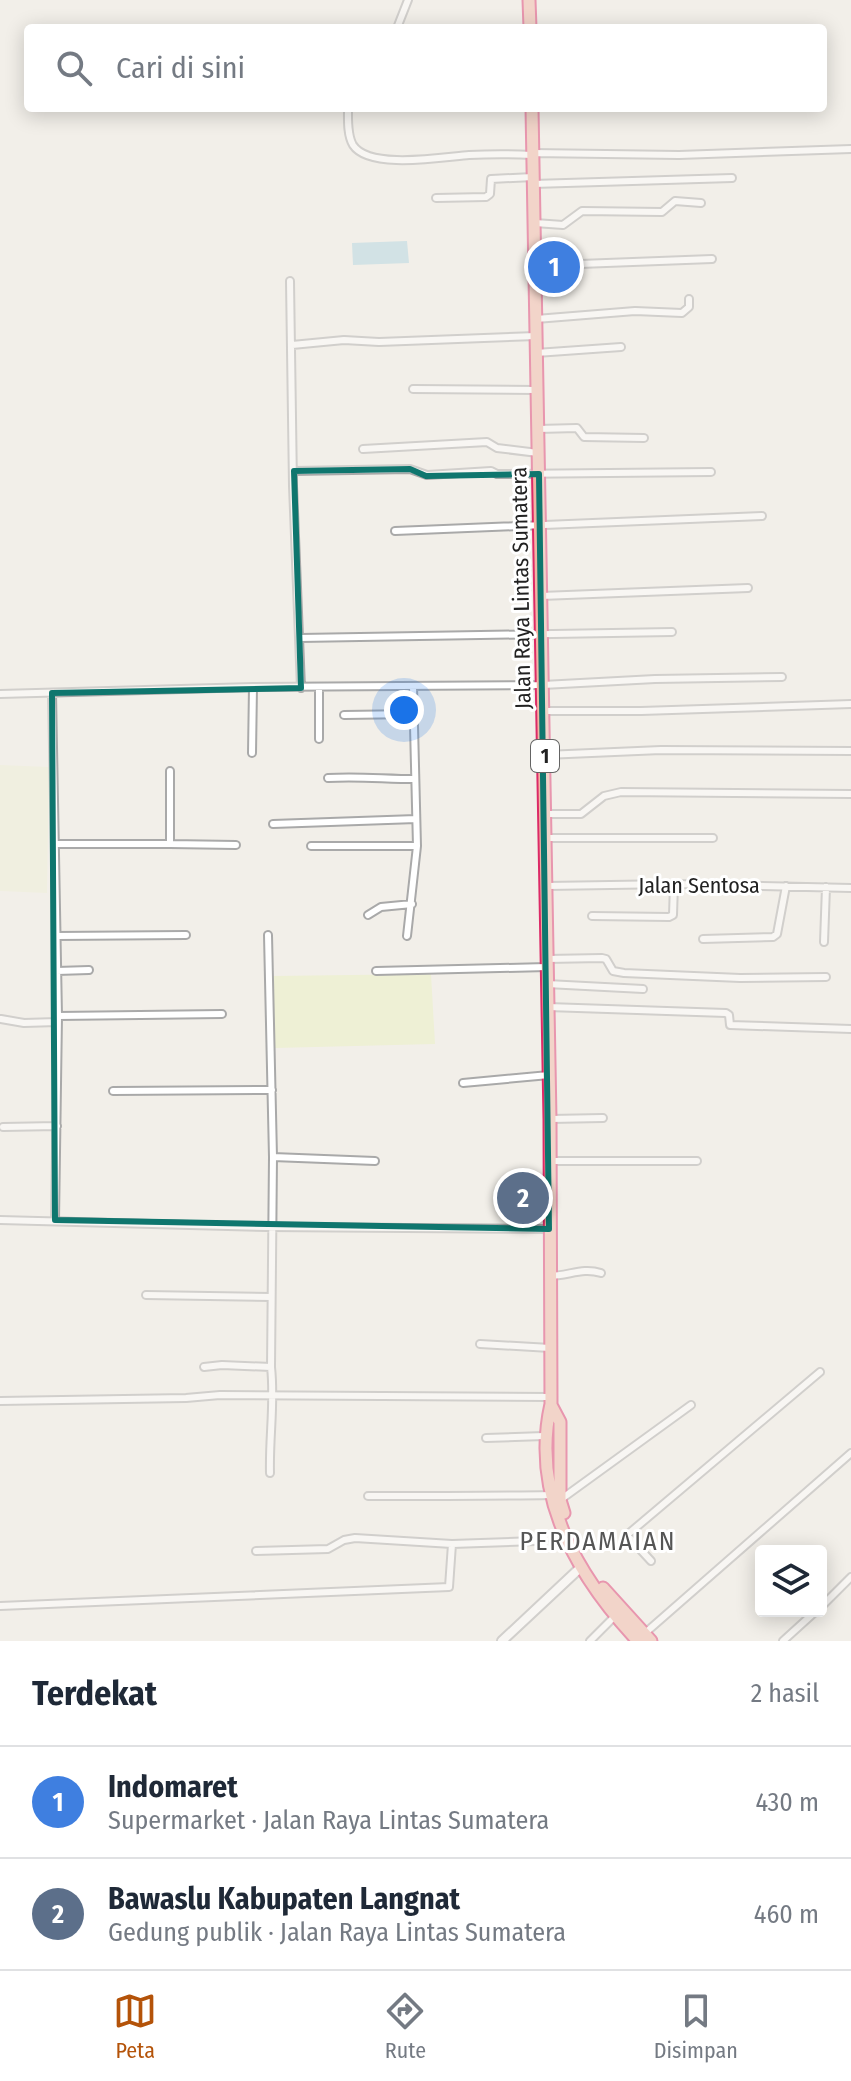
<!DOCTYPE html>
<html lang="id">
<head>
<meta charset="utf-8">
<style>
	body { margin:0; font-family:"Fira Sans Condensed",sans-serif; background:#f6f6f7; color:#1f2937 }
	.controls { position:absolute; right:24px; bottom:24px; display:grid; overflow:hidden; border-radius:8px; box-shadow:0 4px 20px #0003 }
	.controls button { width:72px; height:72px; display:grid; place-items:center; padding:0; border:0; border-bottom:2px solid #e0e1e3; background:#fff; color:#1f2937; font:40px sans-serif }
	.you { position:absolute; left:404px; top:710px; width:28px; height:28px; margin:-20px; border:6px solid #fff; border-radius:50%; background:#1a73e8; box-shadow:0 0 0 12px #1a73e833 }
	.badge { display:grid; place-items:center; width:52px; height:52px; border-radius:50%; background:#b45309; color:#fff; font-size:26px; font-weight:700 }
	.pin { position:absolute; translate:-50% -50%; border:4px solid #fff; box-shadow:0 2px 8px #0006 }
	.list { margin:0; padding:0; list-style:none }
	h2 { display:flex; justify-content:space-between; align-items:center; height:104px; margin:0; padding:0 32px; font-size:34px }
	h2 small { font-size:26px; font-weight:400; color:#747a83 }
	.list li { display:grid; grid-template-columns:52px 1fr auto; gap:24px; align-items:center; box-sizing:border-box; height:112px; padding:0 32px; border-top:2px solid #e0e1e3 }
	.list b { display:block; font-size:30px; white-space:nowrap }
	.list p { margin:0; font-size:26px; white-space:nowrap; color:#747a83 }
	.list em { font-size:26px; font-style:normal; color:#747a83 }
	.icon { flex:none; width:44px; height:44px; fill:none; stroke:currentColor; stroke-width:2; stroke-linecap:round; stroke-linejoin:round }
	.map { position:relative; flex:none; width:851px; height:1641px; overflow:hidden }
	.search { position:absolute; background:#fff; box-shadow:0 4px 20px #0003; left:24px; right:24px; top:24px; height:88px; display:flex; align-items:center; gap:20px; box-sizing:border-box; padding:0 28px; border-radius:8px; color:#747a83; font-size:30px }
	.sheet { height:328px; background:#fff }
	nav { display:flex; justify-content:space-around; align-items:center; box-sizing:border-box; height:112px; border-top:2px solid #e0e1e3; background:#fff; font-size:22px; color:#747a83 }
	nav a { display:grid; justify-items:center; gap:4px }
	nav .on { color:#b45309 }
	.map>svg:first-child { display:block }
	.farmland { fill:#eef0d5 }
	.water { fill:#aad3df }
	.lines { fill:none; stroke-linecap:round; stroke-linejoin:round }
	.minor-casing { stroke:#a9a9a9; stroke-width:10 }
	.tertiary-casing { stroke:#a9a9a9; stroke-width:12 }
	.trunk-casing { stroke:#dc2a67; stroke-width:15 }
	.minor { stroke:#fff; stroke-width:6 }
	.tertiary { stroke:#fff; stroke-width:8 }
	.trunk { stroke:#f2b4a3; stroke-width:11 }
	.marked { fill:none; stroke:#0f766e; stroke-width:6; stroke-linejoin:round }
	.labels { text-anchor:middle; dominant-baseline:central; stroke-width:6; stroke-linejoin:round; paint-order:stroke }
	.shield { fill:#fff; stroke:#646464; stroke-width:2 }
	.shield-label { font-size:20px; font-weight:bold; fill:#222 }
	.street-label { font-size:22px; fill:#222; stroke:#fff }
	.quarter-label { font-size:26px; letter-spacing:2px; fill:#555; stroke:#fff }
</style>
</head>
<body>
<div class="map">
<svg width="851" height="1641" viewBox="0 0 851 1641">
	<rect width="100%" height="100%" fill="#f2efe9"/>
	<!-- farmland -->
	<path class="farmland" d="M0 765 49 767 47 893 0 891Z
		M431 974 435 1044 275 1048 272 976Z"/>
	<!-- water -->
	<path class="water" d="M407 241 409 263 353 265 352 243Z"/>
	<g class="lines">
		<defs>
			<path id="minor" d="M397 28 408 0
				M348 108C348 119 347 135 353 145 369 170 443 157 469 155 490 154 511 154 532 155
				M532 153 679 155 851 149
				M533 184 732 178
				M436 198 486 197 490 194 491 179 533 177
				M535 223 563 225 582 211 662 212 675 201 701 203
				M534 255 574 254 580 264 712 259
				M290 281 293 486 301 688
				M536 319 635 311 682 313 689 307V299
				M292 345 344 340 379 342 536 336
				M536 353 621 347
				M413 389 537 390
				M538 429 577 428 584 437 644 438
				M363 449 487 442 497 448 538 453
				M294 471 410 469 427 475 491 471 497 474 711 472
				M395 531 762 516
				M541 596 748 588
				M300 638 672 632
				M319 687V739
				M52 693 58 1016 55 1220
				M0 694 253 687 543 685 655 679 782 677
				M543 711H641L851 704
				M344 715 414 714
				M252 753 253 687
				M545 755 661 750 851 751
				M328 778C357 776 385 779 415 779
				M545 814H581L604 796 621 792 851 794
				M273 824 416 819
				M545 838H713
				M55 844H170V771
				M170 844 236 845
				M311 846H417
				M547 886 674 884 851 888
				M368 915 381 907 412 904
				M592 916 669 917 673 915 674 884
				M268 935 273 1157 271 1367C275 1402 269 1437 270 1473
				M56 936 186 935
				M407 936 417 846 413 686
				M703 939 773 937 777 934 786 886
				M824 942 826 887
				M547 959 602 958 606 959 613 971 624 973 740 978 826 977
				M57 971 89 970
				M376 971 547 967
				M547 984 643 989
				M548 1007 726 1013 729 1015 730 1025 851 1029
				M58 1016 222 1014
				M1 1019 24 1023 57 1022
				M463 1083 549 1075
				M113 1091 272 1090
				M550 1119 603 1118
				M3 1127 57 1126
				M273 1157 375 1161
				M550 1161H697
				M0 1220 267 1227 549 1229
				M549 1276C569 1276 582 1267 601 1273
				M146 1295 271 1297
				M480 1344 550 1348
				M204 1367 222 1365 271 1367
				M0 1401 186 1398 220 1395 550 1397
				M486 1438 544 1436
				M368 1496C429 1496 490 1496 551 1495
				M560 1500 691 1405
				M256 1551 328 1549 344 1540 355 1538 452 1544
				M651 1561 627 1535 820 1372
				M0 1606 449 1587 452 1544 535 1541 563 1533
				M821 1607 851 1577
				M644 1634 851 1453
				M590 1641 615 1616
				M783 1641 816 1611"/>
			<path id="tertiary" d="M502 1641 580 1568"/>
			<path id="trunk" d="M529 0 530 28
				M532 108 550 1119 551 1404C530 1496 577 1576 638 1641
				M551 1405 560 1422V1500L564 1513
				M603 1588 651 1641"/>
		</defs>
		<!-- minor casing -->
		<use href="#minor" class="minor-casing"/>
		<!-- tertiary casing -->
		<use href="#tertiary" class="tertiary-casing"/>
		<!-- trunk casing -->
		<use href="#trunk" class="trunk-casing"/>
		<!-- minor -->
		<use href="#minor" class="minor"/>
		<!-- tertiary -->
		<use href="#tertiary" class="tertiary"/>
		<!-- trunk -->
		<use href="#trunk" class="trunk"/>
	</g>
	<!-- marked area -->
	<path d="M0 0H851V1641H0ZM410 469 426 476 539 474 549 1229 55 1220 52 693 301 688 294 471Z" fill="#f2efe9" fill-opacity=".55" fill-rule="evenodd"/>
	<path class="marked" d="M410 469 426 476 539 474 549 1229 55 1220 52 693 301 688 294 471Z"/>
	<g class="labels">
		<!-- shield labels -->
		<rect class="shield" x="531" y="740" width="28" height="32" rx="6"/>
		<g class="shield-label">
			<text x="545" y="756">1</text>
		</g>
		<!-- street labels -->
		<g class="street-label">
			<text transform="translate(521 588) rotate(-91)">Jalan Raya Lintas Sumatera</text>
			<text x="699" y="885">Jalan Sentosa</text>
		</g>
		<!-- quarter labels -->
		<g class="quarter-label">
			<text x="598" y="1541">PERDAMAIAN</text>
		</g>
	</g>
</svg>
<div class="controls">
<button><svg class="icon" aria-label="layers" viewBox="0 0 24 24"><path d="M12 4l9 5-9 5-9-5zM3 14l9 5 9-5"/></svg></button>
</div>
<div class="you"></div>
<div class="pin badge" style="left:554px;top:267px;background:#3f7fe0">1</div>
<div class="pin badge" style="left:523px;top:1198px;background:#5c6f8a">2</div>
<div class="search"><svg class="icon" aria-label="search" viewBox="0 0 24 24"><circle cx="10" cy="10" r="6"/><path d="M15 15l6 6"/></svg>Cari di sini</div>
</div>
<section class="sheet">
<h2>Terdekat<small>2 hasil</small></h2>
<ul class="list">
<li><span class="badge" style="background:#3f7fe0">1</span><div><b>Indomaret</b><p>Supermarket · Jalan Raya Lintas Sumatera</p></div><em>430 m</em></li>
<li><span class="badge" style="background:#5c6f8a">2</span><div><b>Bawaslu Kabupaten Langnat</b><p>Gedung publik · Jalan Raya Lintas Sumatera</p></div><em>460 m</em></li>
</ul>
</section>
<nav>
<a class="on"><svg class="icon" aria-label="map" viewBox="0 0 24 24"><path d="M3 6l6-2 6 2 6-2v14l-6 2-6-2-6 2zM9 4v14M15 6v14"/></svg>Peta</a>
<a><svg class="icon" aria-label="directions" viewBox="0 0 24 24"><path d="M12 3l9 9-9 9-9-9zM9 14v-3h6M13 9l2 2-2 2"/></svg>Rute</a>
<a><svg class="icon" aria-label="saved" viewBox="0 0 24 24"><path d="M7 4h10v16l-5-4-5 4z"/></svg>Disimpan</a>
</nav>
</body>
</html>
